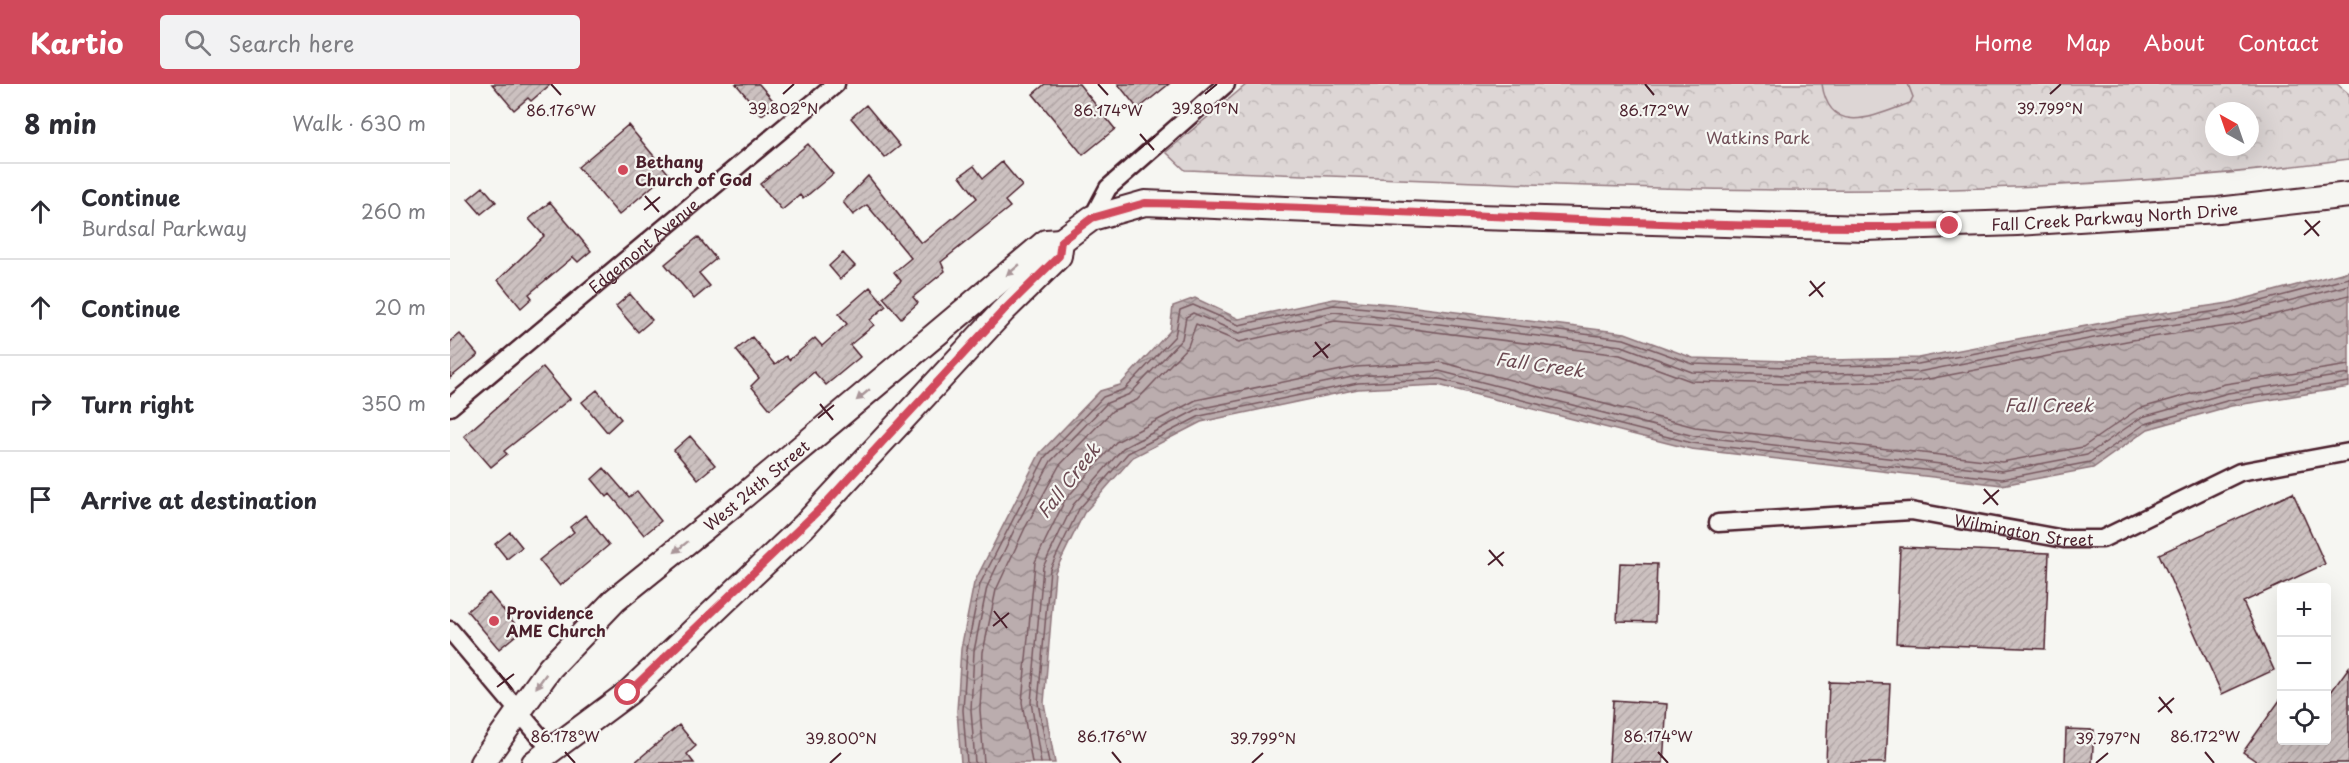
<!DOCTYPE html>
<html lang="en">
<head>
<meta charset="utf-8">
<style>
	body { margin:0; font-family:"Playpen Sans",sans-serif; background:#f2f2f3; color:#2b2b33 }
	.controls { position:absolute; right:18px; bottom:18px; display:grid; overflow:hidden; border-radius:6px; box-shadow:0 6px 24px #0002 }
	.controls button { width:54px; height:54px; display:grid; place-items:center; padding:0; border:0; border-bottom:2px solid #e1e1e2; background:#fff; color:#2b2b33; font:30px sans-serif }
	.compass { position:absolute; left:1755px; top:18px; width:54px; height:54px; border-radius:50%; background:#fff; box-shadow:0 6px 24px #0002; rotate:320deg }
	.stop { position:absolute; width:18px; height:18px; margin:-14px; border:4px solid #d1495b; border-radius:50%; background:#fff }
	.stop.end { background:#d1495b; border-color:#fff; box-shadow:0 2px 6px #0008 }
	.list { margin:0; padding:0; list-style:none }
	h2 { display:flex; justify-content:space-between; align-items:center; height:78px; margin:0; padding:0 24px; font-size:26px }
	h2 small { font-size:20px; font-weight:400; color:#7c7c81 }
	.list li { display:grid; grid-template-columns:39px 1fr auto; gap:18px; align-items:center; box-sizing:border-box; height:96px; padding:0 24px; border-top:2px solid #e1e1e2 }
	.list b { display:block; font-size:22px; white-space:nowrap }
	.list p { margin:0; font-size:20px; white-space:nowrap; color:#7c7c81 }
	.list em { font-size:20px; font-style:normal; color:#7c7c81 }
	.icon { flex:none; width:33px; height:33px; fill:none; stroke:currentColor; stroke-width:2; stroke-linecap:round; stroke-linejoin:round }
	.map { position:relative; flex:none; width:1899px; height:679px; overflow:hidden }
	header { display:flex; align-items:center; gap:36px; box-sizing:border-box; height:84px; padding:0 30px; background:#d1495b; color:#fff }
	header strong { font-size:28px }
	nav { display:flex; gap:33px; margin-inline-start:auto; font-size:21px }
	.search { width:420px; height:54px; background:#f2f2f3; display:flex; align-items:center; gap:15px; box-sizing:border-box; padding:0 21px; border-radius:6px; color:#7c7c81; font-size:22px }
	main { display:flex }
	aside { flex:1; background:#fff }
	.map>svg:first-child { display:block }
	.park { fill:url(#park-crowns); stroke:#947a80; stroke-width:1.5; fill-rule:evenodd }
	.pitch { fill:#ddd6d5; stroke:#947a80; stroke-width:1.5 }
	.water { fill:url(#water-waves); stroke:#8e747a; stroke-width:1.5 }
	.lines { fill:none; stroke-linecap:round; stroke-linejoin:round }
	.shore { stroke:#77585f; stroke-width:1.5 }
	.building { fill:url(#building-hatch); stroke:#4a1f2b; stroke-width:1.5 }
	.street-casing { stroke:#4a1f2b; stroke-width:21 }
	.secondary-casing { stroke:#4a1f2b; stroke-width:28 }
	.street { stroke:#f6f6f2; stroke-width:16 }
	.secondary { stroke:#f6f6f2; stroke-width:24 }
	.oneway { fill:#a99598 }
	.route { stroke:#d1495b; stroke-width:8 }
	.ticks { fill:none; stroke:#4a1f2b; stroke-width:2 }
	.poi-dot { fill:#d1495b; stroke:#f6f6f2; stroke-width:2 }
	.labels { text-anchor:middle; dominant-baseline:central; stroke-width:4.5; stroke-linejoin:round; paint-order:stroke }
	.park-label { font-size:16px; fill:#6f4d56; stroke:#f6f6f2 }
	.poi-label { font-size:16px; font-weight:bold; fill:#4a1f2b; stroke:#f6f6f2; text-anchor:start }
	.street-label { font-size:16px; fill:#4a1f2b; stroke:#f6f6f2 }
	.water-label { font-size:18px; font-style:italic; fill:#6c4a52; stroke:#f6f6f2 }
	.ticks-label { font-size:15px; text-anchor:middle; fill:#4a1f2b; stroke:#f6f6f2; stroke-width:4.5; stroke-linejoin:round; paint-order:stroke }
</style>
</head>
<body>
<header>
<strong>Kartio</strong>
<div class="search"><svg class="icon" aria-label="search" viewBox="0 0 24 24"><circle cx="10" cy="10" r="6"/><path d="M15 15l6 6"/></svg>Search here</div>
<nav><a>Home</a><a>Map</a><a>About</a><a>Contact</a></nav>
</header>
<main>
<aside>
<h2>8 min<small>Walk · 630 m</small></h2>
<ul class="list">
<li><svg class="icon" aria-label="ahead" viewBox="0 0 24 24"><path d="M12 20V5M6 11l6-6 6 6"/></svg><div><b>Continue</b><p>Burdsal Parkway</p></div><em>260 m</em></li>
<li><svg class="icon" aria-label="ahead" viewBox="0 0 24 24"><path d="M12 20V5M6 11l6-6 6 6"/></svg><div><b>Continue</b></div><em>20 m</em></li>
<li><svg class="icon" aria-label="right" viewBox="0 0 24 24"><path d="M7 20v-9h11M14 6l5 5-5 5"/></svg><div><b>Turn right</b></div><em>350 m</em></li>
<li><svg class="icon" aria-label="arrive" viewBox="0 0 24 24"><path d="M6 21V4h12l-3 4 3 4H6"/></svg><div><b>Arrive at destination</b></div></li>
</ul>
</aside>
<div class="map">
<svg width="1899" height="679" viewBox="0 0 1899 679">
	<defs>
		<pattern id="park-crowns" width="20" height="18" patternUnits="userSpaceOnUse" patternTransform="scale(1.5)"><rect width="20" height="18" fill="#ddd6d5"/><path d="M2 6a3 3 0 1 1 6 0M12 15a3 3 0 1 1 6 0" fill="none" stroke="#bfb7b7"/></pattern>
		<pattern id="water-waves" width="16" height="10" patternUnits="userSpaceOnUse" patternTransform="scale(1.5)"><rect width="16" height="10" fill="#bbadae"/><path d="M0 5q4-4 8 0t8 0" fill="none" stroke="#9a8c8e"/></pattern>
		<pattern id="building-hatch" width="6" height="6" patternUnits="userSpaceOnUse" patternTransform="scale(1.5)"><rect width="6" height="6" fill="#ccc1c0"/><path d="M-1 1l2-2M0 6l6-6M5 7l2-2" fill="none" stroke="#b1a5a5"/></pattern>
	</defs>
	<rect width="100%" height="100%" fill="#f6f6f2"/>
	<filter id="ink" filterUnits="userSpaceOnUse"><feTurbulence type="fractalNoise" baseFrequency=".0167" numOctaves="2"/><feDisplacementMap in="SourceGraphic" scale="12" xChannelSelector="R" yChannelSelector="G"/><feConvolveMatrix kernelMatrix="1 2 1 2 8 2 1 2 1" color-interpolation-filters="sRGB"/></filter>
	<g filter="url(#ink)">
		<!-- park -->
		<path class="park" d="M797 0H1887L1899 10V75C1513 128 1123 101 735 86L716 68ZM1764 27H1800V63H1764Z"/>
		<!-- pitch -->
		<path class="pitch" d="M1372 0H1458L1463 13 1460 19C1426 31 1380 55 1372 0Z"/>
		<!-- water -->
		<path class="water" d="M1899 187V303L1781 322 1698 345 1643 384 1552 401 1241 365 988 301 908 305 751 338 683 373 634 429 605 488 594 619 605 679H511L507 627 511 565 524 499 590 369 650 307 670 301 720 247 723 222 745 214 789 235 884 215 941 220 1175 249 1243 274 1339 277 1468 274 1678 234 1779 219Z"/>
		<g class="lines">
			<!-- shore -->
			<path class="shore" d="M517 679 513 626 517 566 530 500 595 373 653 313 675 305 725 252 730 226 743 221 789 241 884 221 940 226 1174 255 1243 280 1339 283 1468 280 1679 240 1781 225 1899 194
				M525 679 521 626 524 567 537 503 567 440 601 377 657 319 680 310 732 255 736 233 743 229 789 249 884 228 939 234 1172 262 1242 288 1339 291 1468 288 1680 247 1782 232 1899 201
				M534 679 530 626 533 568 546 506 575 444 609 382 662 327 687 316 738 262 746 240 789 258 885 237 938 242 1170 271 1241 297 1339 300 1468 297 1682 256 1784 241 1899 211
				M582 679 572 618 585 478 615 416 666 358 746 316 906 283 990 278 1245 343 1552 378 1633 363 1688 325 1775 300 1899 281
				M591 679 581 618 593 483 623 421 673 364 748 325 907 292 989 287 1244 352 1552 387 1637 371 1692 333 1778 309 1899 290
				M599 679 588 619 600 485 629 425 678 369 750 332 908 299 989 295 1242 359 1552 395 1640 378 1695 340 1780 316 1899 298"/>
		</g>
		<!-- building -->
		<path class="building" d="M42 0H101L81 17 78 14 64 26Z
			M286 0H309L326 20 312 31Z
			M595 0H629L665 45 633 71 583 10Z
			M668 0H719L688 25Z
			M416 21 450 62 435 74 401 34Z
			M178 41 218 89 169 131 128 83Z
			M358 60 383 90 353 115 350 111 332 126 310 100Z
			M552 78 572 102 555 117 560 123 491 178 495 187 463 213 468 219 451 234 433 213 451 197 444 188 461 174 417 121 403 131 393 118 418 92 470 158H474L527 114 510 92 524 82 533 94Z
			M33 103 46 118 31 130 18 115Z
			M100 118 141 167 128 178 123 173 79 210 82 214 71 224 48 196 94 152 79 135Z
			M248 153 266 175 249 189 260 202 244 215 215 180Z
			M393 169 405 182 390 195 379 182Z
			M420 203 436 222 420 236 424 241 400 261 410 273 376 301 364 288 320 325 301 302 309 294 286 266 302 253 325 281 336 272 339 276 365 254 372 262 397 240 389 230Z
			M180 210 202 236 188 248 166 222Z
			M10 250 28 271 0 294V258Z
			M93 283 120 315 54 367 57 370 41 383 14 352Z
			M147 306 171 335 157 348 132 318Z
			M240 352 265 381 248 395 224 366Z
			M154 384 179 413 187 407 211 437 194 451 160 410 157 413 142 395Z
			M1843 409 1875 480 1793 518 1824 586 1772 610 1709 470Z
			M135 431 159 461 110 502 89 476 124 448 120 443Z
			M60 448 72 463 57 475 45 460Z
			M1450 463 1599 469 1595 565 1446 559Z
			M1170 479 1207 480 1205 538 1167 537Z
			M39 509 71 547 49 565 17 527Z
			M1899 583V679H1809L1793 668 1832 613V657H1876V615Z
			M1379 598 1440 600 1436 679H1376Z
			M1163 616 1217 620 1213 679H1159Z
			M229 641 246 662 237 670 244 679H184Z
			M1616 645 1644 646 1642 679H1615Z"/>
		<g class="lines">
			<defs>
				<g id="street">
					<path d="M642 134 658 104 776 0"/>
					<path id="s1" d="M0 323 386 0"/>
					<path id="s2" d="M1268 439 1461 427 1614 455H1652L1790 388 1899 368"/>
					<path d="M0 546 102 667"/>
				</g>
				<g id="secondary">
					<path id="s3" d="M611 157 642 134 695 119 1027 133 1415 144 1567 139 1768 126 1899 111"/>
					<path id="s4" d="M32 679 100 584 165 516 279 424 596 158 611 157"/>
					<path d="M84 679 178 609 354 442 553 227 609 172 611 157"/>
				</g>
			</defs>
			<!-- street casing -->
			<use href="#street" class="street-casing"/>
			<!-- secondary casing -->
			<use href="#secondary" class="secondary-casing"/>
			<!-- street -->
			<use href="#street" class="street"/>
			<!-- secondary -->
			<use href="#secondary" class="secondary"/>
		</g>
		<!-- one-way arrows -->
		<defs><path id="oneway-solid" d="M-6-.8H1V-3.2L6.5 0L1 3.2V.8H-6Z" transform="scale(1.5)"/></defs>
		<g class="oneway">
			<use href="#oneway-solid" transform="translate(563 186) rotate(140)"/>
			<use href="#oneway-solid" transform="translate(413 311) rotate(140)"/>
			<use href="#oneway-solid" transform="translate(231 463) rotate(141)"/>
			<use href="#oneway-solid" transform="translate(91 597) rotate(126)"/>
		</g>
	</g>
	<g class="lines" filter="url(#ink)">
		<!-- route -->
		<path class="route" d="M178 609 376 419 553 227 609 172 611 157 642 134 695 119C964 124 1231 148 1500 142"/>
	</g>
	<!-- ticks -->
	<path class="ticks" d="M101 0 111 11M648 0 658 11M1195 0 1204 11M333 10 344 0M755 10 767 0M1600 10 1611 0M690 50 704 66M689 65 705 52M195 112 209 128M194 126 210 113M1855 136 1869 152M1854 151 1870 137M1360 197 1373 213M1359 212 1375 198M865 258 878 274M863 273 880 260M370 320 383 336M368 334 384 321M1534 405 1548 421M1533 420 1549 406M1039 466 1053 482M1038 481 1054 468M544 527 557 544M543 542 559 529M49 589 62 605M47 603 64 590M1709 613 1722 629M1708 628 1724 614M115 668 125 679M662 668 671 679M1208 668 1218 679M1755 668 1764 679M380 679 391 669M802 679 813 669M1646 679 1658 669"/>
	<!-- markers -->
	<g class="poi-dot">
		<circle cx="173" cy="86" r="6"/>
		<circle cx="44" cy="537" r="6"/>
	</g>
	<g class="labels">
		<!-- park labels -->
		<g class="park-label">
			<text x="1308" y="53">Watkins Park</text>
		</g>
		<!-- poi labels -->
		<g class="poi-label">
			<text x="185" y="77">Bethany<tspan x="185" dy="18">Church of God</tspan></text>
			<text x="56" y="528">Providence<tspan x="56" dy="18">AME Church</tspan></text>
		</g>
		<!-- street labels -->
		<g class="street-label">
			<text stroke="none"><textPath href="#s3" startOffset="1064">Fall Creek Parkway North Drive</textPath></text>
			<text stroke="none"><textPath href="#s1" startOffset="252">Edgemont Avenue</textPath></text>
			<text stroke="none"><textPath href="#s4" startOffset="393">West 24th Street</textPath></text>
			<text stroke="none"><textPath href="#s2" startOffset="308">Wilmington Street</textPath></text>
		</g>
		<!-- water labels -->
		<g class="water-label">
			<text transform="translate(1090 280) rotate(8)">Fall Creek</text>
			<text x="1599" y="320">Fall Creek</text>
			<text transform="translate(618 396) rotate(-52)">Fall Creek</text>
		</g>
	</g>
	<g class="ticks-label">
		<text x="333" y="30">39.802°N</text>
		<text x="755" y="30">39.801°N</text>
		<text x="1600" y="30">39.799°N</text>
		<text x="111" y="32">86.176°W</text>
		<text x="1204" y="32">86.172°W</text>
		<text x="658" y="32">86.174°W</text>
		<text x="115" y="658">86.178°W</text>
		<text x="662" y="658">86.176°W</text>
		<text x="1208" y="658">86.174°W</text>
		<text x="1755" y="658">86.172°W</text>
		<text x="391" y="660">39.800°N</text>
		<text x="813" y="660">39.799°N</text>
		<text x="1658" y="660">39.797°N</text>
	</g>
</svg>
<div class="controls">
<button>+</button>
<button>−</button>
<button><svg class="icon" aria-label="locate" viewBox="0 0 24 24"><circle cx="12" cy="12" r="6"/><path d="M12 2v4M12 18v4M2 12h4M18 12h4"/></svg></button>
</div>
<svg class="compass" viewBox="-18 -18 36 36"><path d="M0-13l5 13h-10z" fill="#e53935"/><path d="M0 13l5-13h-10z" fill="#7c7c81"/></svg>
<div class="stop" style="left:178px;top:609px"></div>
<div class="stop end" style="left:1500px;top:142px"></div>
</div>
</main>
</body>
</html>
